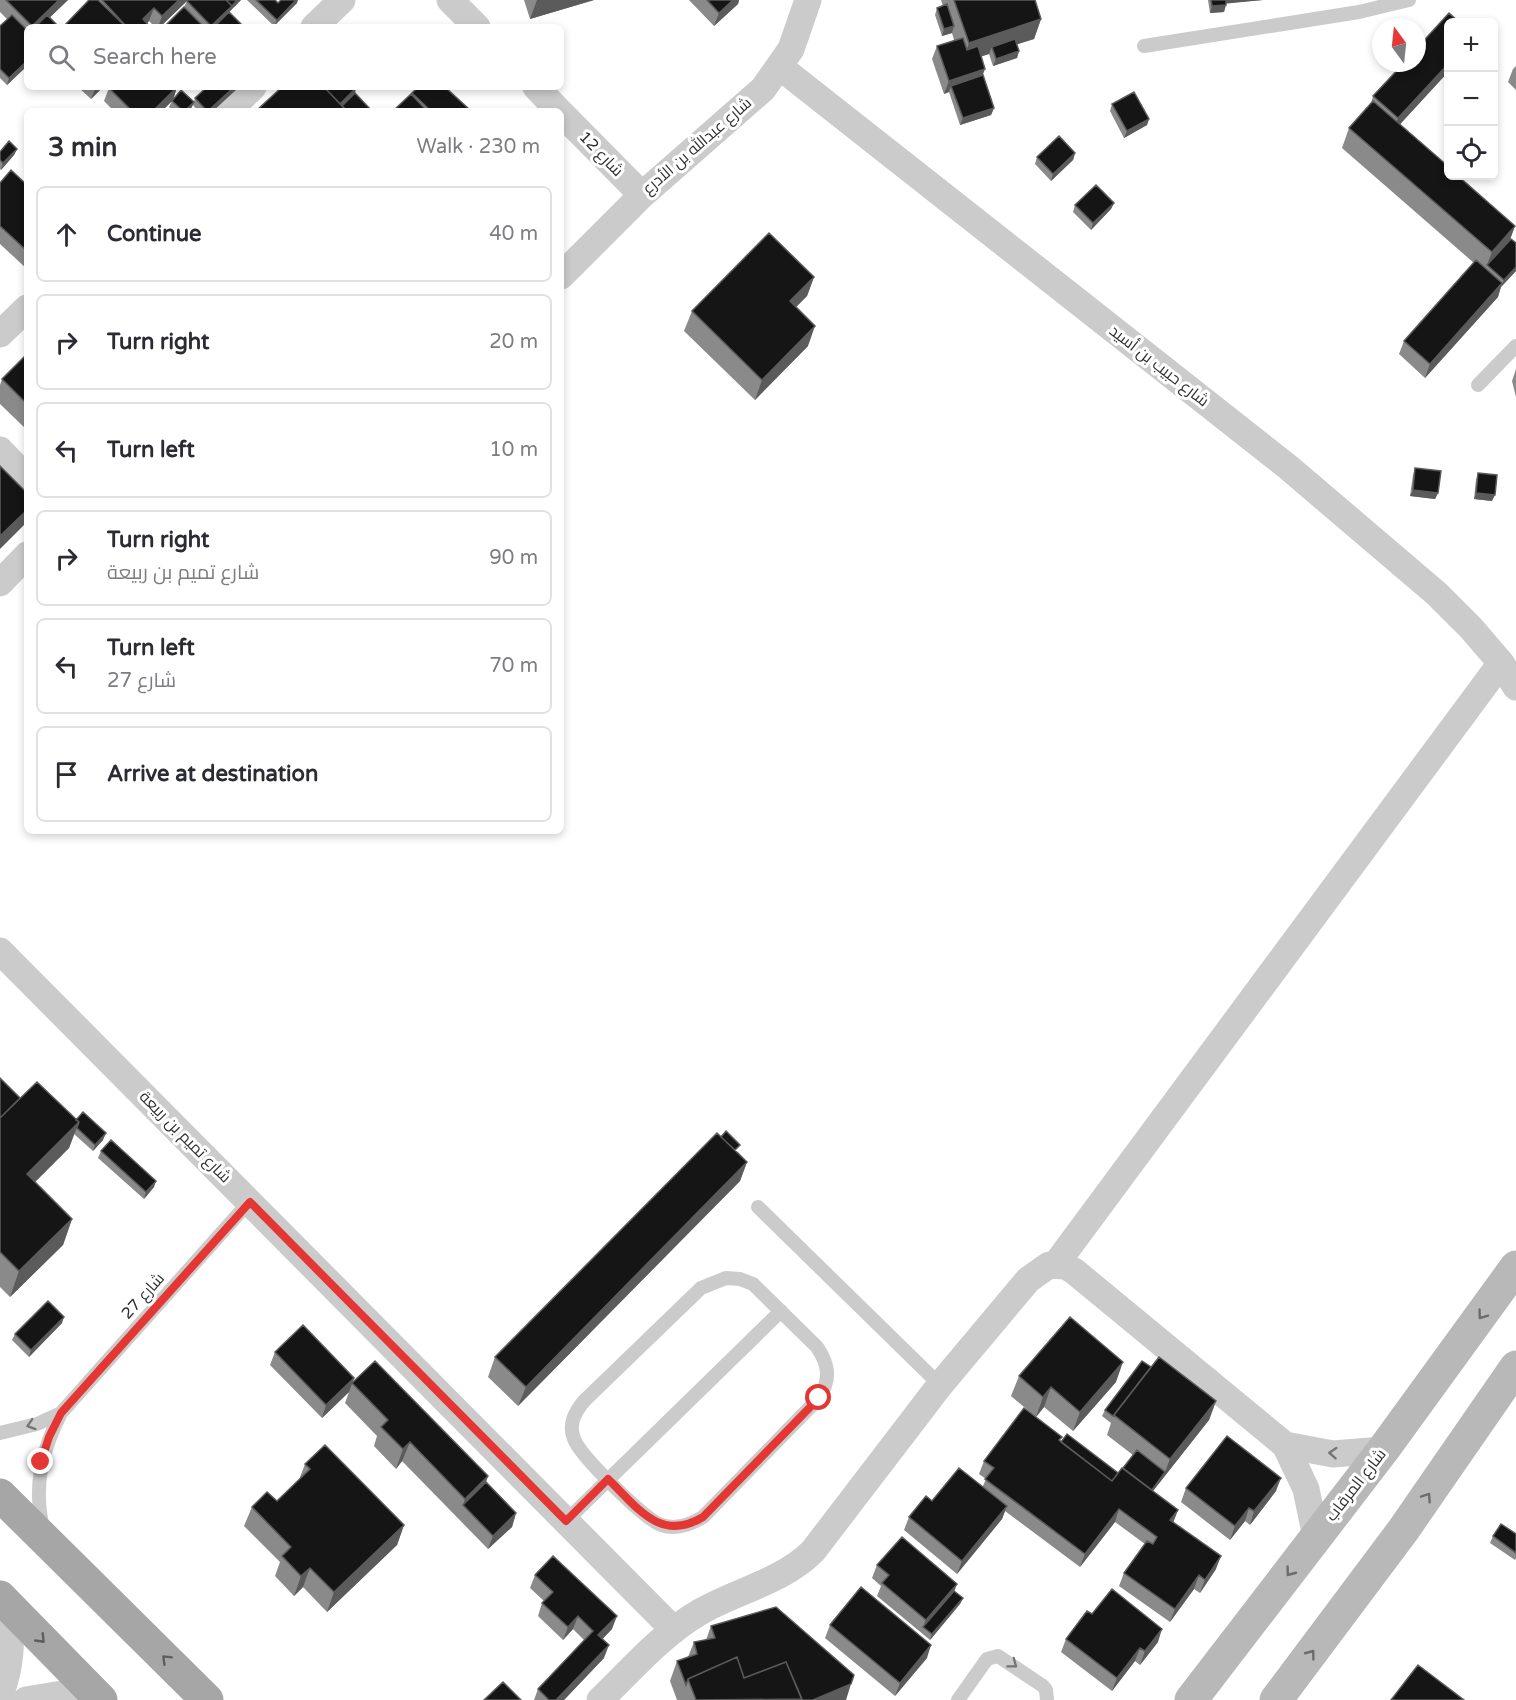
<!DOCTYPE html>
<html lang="en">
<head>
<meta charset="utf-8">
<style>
	body { margin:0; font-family:"Varela Round",Cairo,sans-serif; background:#f7f7f7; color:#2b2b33 }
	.controls { position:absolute; right:18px; top:18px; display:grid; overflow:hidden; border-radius:9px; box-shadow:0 3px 9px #0003 }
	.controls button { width:54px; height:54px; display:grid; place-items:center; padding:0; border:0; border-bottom:2px solid #e1e1e2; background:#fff; color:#2b2b33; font:30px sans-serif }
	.compass { position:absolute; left:1372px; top:18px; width:54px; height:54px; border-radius:50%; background:#fff; box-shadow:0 3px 9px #0003; rotate:345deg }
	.stop { position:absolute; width:18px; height:18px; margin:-14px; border:4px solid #e43632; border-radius:50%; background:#fff }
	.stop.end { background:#e43632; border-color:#fff; box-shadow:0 2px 6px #0008 }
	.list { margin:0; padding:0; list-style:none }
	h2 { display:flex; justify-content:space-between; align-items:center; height:78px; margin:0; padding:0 24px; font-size:26px }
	h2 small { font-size:20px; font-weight:400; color:#7c7c81 }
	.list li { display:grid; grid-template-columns:39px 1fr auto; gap:18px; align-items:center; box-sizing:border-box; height:96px; margin:0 12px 12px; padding:0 12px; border:2px solid #e1e1e2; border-radius:9px }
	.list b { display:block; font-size:22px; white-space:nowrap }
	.list p { margin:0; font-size:20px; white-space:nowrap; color:#7c7c81 }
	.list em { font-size:20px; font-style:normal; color:#7c7c81 }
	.icon { flex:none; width:33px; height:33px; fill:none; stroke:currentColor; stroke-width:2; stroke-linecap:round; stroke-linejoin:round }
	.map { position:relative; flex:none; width:1516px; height:1700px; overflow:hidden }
	.search { position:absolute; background:#fff; box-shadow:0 3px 9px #0003; left:24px; top:24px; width:540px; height:66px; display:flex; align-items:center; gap:15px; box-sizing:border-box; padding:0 21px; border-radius:9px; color:#7c7c81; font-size:22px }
	.panel { position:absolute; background:#fff; box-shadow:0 3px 9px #0003; left:24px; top:108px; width:540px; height:726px; border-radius:9px }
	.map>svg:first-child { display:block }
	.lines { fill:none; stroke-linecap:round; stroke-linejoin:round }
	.service { stroke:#cbcbcb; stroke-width:14 }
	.minor { stroke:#cbcbcb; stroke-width:27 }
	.secondary { stroke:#b8b8b8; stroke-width:33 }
	.primary { stroke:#a6a6a6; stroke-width:33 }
	.wall { fill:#8a8a8a }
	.shaded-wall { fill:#5b5b5b }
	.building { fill:#151515; stroke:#5b5b5b; stroke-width:1.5 }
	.oneway { stroke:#6c6c6c }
	.oneway2 { stroke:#757575 }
	.oneway3 { stroke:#5e5e5e }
	.route { stroke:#e43632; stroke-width:8 }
	.labels { text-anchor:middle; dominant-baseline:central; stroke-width:6; stroke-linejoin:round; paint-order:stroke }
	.street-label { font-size:16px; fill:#2e2e2e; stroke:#fff }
</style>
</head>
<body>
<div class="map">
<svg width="1516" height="1700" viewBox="0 0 1516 1700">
	<rect width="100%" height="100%" fill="#fff"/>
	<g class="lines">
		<!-- service -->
		<path class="service" d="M1144 46 1359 12 1409 0
			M1478 385 1516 346
			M758 1207 940 1385
			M726 1278 740 1279 753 1284 817 1347C829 1365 831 1379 819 1398L703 1517C690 1525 675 1531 659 1524 642 1516 581 1457 574 1439 568 1424 575 1412 584 1401L701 1288Z
			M0 1433 37 1424 61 1413
			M566 1521 781 1311
			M43 1528C33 1487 42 1450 61 1413L250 1201
			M958 1700 987 1659 998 1656 1043 1686 1046 1690 1047 1700"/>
		<!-- minor -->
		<path class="minor" d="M450 0 477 27
			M314 27 342 0
			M780 67 1288 467 1437 594 1471 628 1501 663 1516 687
			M536 87 559 111
			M228 111 253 87
			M561 113 642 195
			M561 276 642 195 763 89 791 49 808 0
			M0 334 27 308
			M0 450 27 478
			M0 583 27 555
			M0 951 673 1629
			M1056 1264 1501 663
			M1285 1445 1333 1454 1383 1450
			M0 1695C12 1665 12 1637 8 1605
			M26 1700 68 1693 97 1696
			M600 1700C632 1669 662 1634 700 1612 738 1590 782 1582 813 1551L940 1385 1028 1280 1049 1265 1065 1266 1074 1271 1285 1445 1306 1489 1316 1537"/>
		<!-- secondary -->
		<path class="secondary" d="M1191 1700 1383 1450 1516 1267
			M1276 1700 1404 1529 1516 1367"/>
		<!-- primary -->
		<path class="primary" d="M0 1495 207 1700
			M0 1597 101 1700"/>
	</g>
	<!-- wall -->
	<path class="wall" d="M0 0H68L50 17 59 27H27V66L7 85 0 78V26L7 19 0 12Z
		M89 0H241L229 12 244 27H166L167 24 184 7 187 1 160 27H155L149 21 147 24 150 27H63Z
		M247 0H275L278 3H297L274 26Z
		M524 0H594L530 19Z
		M689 0H739L738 4 714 26Z
		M941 0H1035L1041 19 1034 39 1017 44 1019 51 1017 58 993 66 989 54 981 56 983 75 994 108 991 115 960 125 949 92 944 94 932 59 937 46 954 40 952 33 942 36 935 15 937 8 943 6Z
		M1208 0H1263L1226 3 1224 12 1210 13Z
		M1449 22V71L1400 124 1515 226 1510 239 1516 243V271L1501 287 1498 297 1425 378 1399 354 1404 341 1474 263 1342 148 1349 128 1371 104 1373 96Z
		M1516 66V90L1508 82 1513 69Z
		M78 87H103L91 99Z
		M177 87 173 100 194 102 195 98 207 87H239L213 111H198L193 105 189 111H173L169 107 172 101 162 111H114L104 101 109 88Z
		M412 93 470 111H393Z
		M1112 104 1149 119 1147 125 1124 138 1110 111Z
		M17 149 14 155 1 170 0 169V152Z
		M1075 153 1073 160 1051 181 1035 164 1037 157Z
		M0 183 27 185V269L0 244Z
		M1114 203 1111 209 1091 230 1073 212 1075 205Z
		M814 277 807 296 796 307 808 346 755 400 684 331 692 311Z
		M27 354V430L0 404V385L2 379Z
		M1516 369V397L1512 381Z
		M1415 468 1438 493 1435 499 1410 496 1413 475Z
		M1478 473 1492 501 1474 499 1476 480Z
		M0 1078 20 1098 76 1120 103 1140 93 1151 74 1134 69 1148 35 1182 72 1219 63 1245 10 1297 0 1287Z
		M101 1151 154 1187 144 1199 98 1158Z
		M738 1152 747 1162 740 1181 518 1406 488 1377 495 1357Z
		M62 1323 29 1357 12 1340 15 1334Z
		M275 1352 354 1378 353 1382 488 1476 486 1482 516 1513 512 1527 488 1549 402 1461 396 1469 374 1446 377 1436 345 1403 349 1392 322 1418 270 1365Z
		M1151 1367 1216 1401 1209 1420 1153 1491 1178 1510 1173 1522 1216 1569 1200 1593 1194 1589 1170 1622 1119 1586 1124 1573 1145 1544 1115 1522 1080 1567 1005 1511 1002 1519 957 1574 904 1530 909 1517 932 1501 983 1486 986 1479 979 1474 984 1461 1060 1441 1118 1473 1133 1455 1107 1435 1111 1423 1102 1416 1105 1410Z
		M1019 1376 1116 1382 1073 1431 1044 1407 1036 1417 1011 1396Z
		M305 1464 404 1525 397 1545 327 1612 303 1587 294 1596 275 1576 280 1562 244 1526 252 1507 277 1501 299 1480Z
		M1186 1488 1276 1491 1250 1525 1245 1521 1230 1540 1181 1502Z
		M1516 1534V1558L1515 1560 1490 1543 1493 1536Z
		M877 1565 954 1591 963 1598 960 1604 930 1640 877 1596 881 1586 872 1578Z
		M535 1575 612 1629 602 1639 604 1658 564 1700H534L538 1689 584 1640 573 1629 563 1640 538 1616 542 1603 544 1601 530 1588Z
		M1092 1614 1158 1642 1140 1665 1135 1661 1112 1691 1061 1652 1066 1639Z
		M830 1625 927 1658 895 1696 825 1638Z
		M711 1626 846 1700H677L670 1681 677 1661 688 1657 694 1642 706 1640Z"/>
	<!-- shaded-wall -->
	<path class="shaded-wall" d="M59 0H68L40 27H31Z
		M179 0H188L160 27H158L162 16Z
		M237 0H241L229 12 219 27H211Z
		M296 0H298L297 3 274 26 277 20Z
		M537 0H594L530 19Z
		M733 0H739L738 4 714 26 719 13Z
		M1211 0H1263L1212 5Z
		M1226 5 1224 12 1210 13 1212 6Z
		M154 8 149 21 143 27V19Z
		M1041 19 1034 39 993 52 992 47 989 54 962 63 969 43Z
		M954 26 952 33 942 36 944 29Z
		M1019 51 1017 58 993 66 996 59Z
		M27 61V66L7 85 9 78Z
		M1449 63V71L1393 132 1398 118Z
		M985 69 980 82 951 86 949 92 944 94 949 81Z
		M96 87H103L91 99Z
		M177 87 173 100 162 111H153Z
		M234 87H239L213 111H208Z
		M357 87 352 100 341 111 337 107Z
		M194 102 191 109 189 111H185Z
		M994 108 991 115 960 125 963 118Z
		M1149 119 1147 125 1124 138 1127 131Z
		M17 149 14 155 1 170 3 163Z
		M1075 153 1073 160 1051 181 1053 174Z
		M1114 203 1111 209 1091 230 1093 223Z
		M1515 226 1508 245 1487 265 1492 252Z
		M1516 267V271L1501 287 1504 280Z
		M814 277 807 296 783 320 790 301Z
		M1502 283 1498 297 1425 378 1430 364Z
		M815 326 808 346 755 400 762 380Z
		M1413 490 1438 493 1435 499 1410 496Z
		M1476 493 1495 495 1492 501 1474 499Z
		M27 510V522L0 549V536Z
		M79 1122 69 1148 18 1199 27 1174Z
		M106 1133 103 1140 93 1151 95 1145Z
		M747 1162 740 1181 518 1406 526 1387Z
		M156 1181 154 1187 144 1199 146 1192Z
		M72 1219 63 1245 10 1297 19 1271Z
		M64 1317 62 1323 29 1357 31 1350Z
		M1123 1362 1116 1382 1073 1431 1080 1412Z
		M354 1378 349 1392 322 1418 326 1405Z
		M1051 1387 1044 1407 1036 1417 1043 1397Z
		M1216 1401 1209 1420 1149 1496 1152 1490 1165 1472 1170 1459Z
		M410 1442 402 1461 396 1469 403 1449Z
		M488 1476 481 1495 463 1505 465 1499Z
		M1281 1478 1276 1491 1250 1525 1254 1511Z
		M1007 1506 1002 1519 957 1574 962 1561Z
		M1249 1508 1245 1521 1230 1540 1235 1526Z
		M1119 1509 1115 1522 1080 1567 1085 1554Z
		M1178 1510 1173 1523 1170 1520Z
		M516 1513 512 1527 488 1549 493 1536Z
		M404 1525 397 1545 327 1612 334 1592Z
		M1221 1556 1216 1569 1200 1593 1205 1580Z
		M310 1568 303 1587 294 1596 301 1576Z
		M1199 1575 1194 1589 1170 1622 1175 1609Z
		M957 1584 952 1597 923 1627 926 1620Z
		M963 1598 960 1604 930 1640 932 1634Z
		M578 1616 573 1629 563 1640 568 1627Z
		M617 1616 612 1629 593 1649 598 1635Z
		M1162 1629 1158 1642 1140 1665 1145 1651Z
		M609 1645 604 1658 564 1700H556Z
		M931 1645 927 1658 895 1696 900 1683Z
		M1140 1648 1135 1661 1112 1691 1117 1678Z
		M851 1684 846 1700H813Z"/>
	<!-- building -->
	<path class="building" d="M6 0H59L32 26Z
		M89 0H98L126 27H63Z
		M102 0H179L162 16 154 8 143 19 150 27H127Z
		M188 0H226L232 6 211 26 187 1Z
		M226 0H237L232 6Z
		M256 0H275L278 3 281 0H296L277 20Z
		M707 0H733L719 13Z
		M954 0H1035L1041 19 969 43Z
		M1211 0H1226V5L1212 6Z
		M947 4 954 26 944 29 937 8Z
		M184 7 204 27H170L167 24Z
		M229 12 244 27H214Z
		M1449 13 1459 22H1449V63L1398 118 1373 96 1404 63H1417V48Z
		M12 15 27 30V61L9 78 0 69V26Z
		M47 15 59 27H35Z
		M963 38 967 50 978 46 985 69 949 81 937 46Z
		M1015 39 1019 51 996 59 992 47Z
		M983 75 994 108 963 118 951 86Z
		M110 87H177L153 111H132L109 88Z
		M207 87H234L208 111H207L195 98Z
		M282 87H324L347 111H256Z
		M324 87H357L340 104Z
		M418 87H445L470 110 431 111 412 93Z
		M181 90 194 102 185 111H183L172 101Z
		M1134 92 1149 119 1127 131 1112 104Z
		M355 93 372 111H347L342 106Z
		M411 94 427 111H393Z
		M1373 101 1449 167V176H1458L1515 226 1492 252 1349 128Z
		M1059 136 1075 153 1053 174 1037 157Z
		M9 141 17 149 3 163 0 160V152Z
		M11 170 27 185V251L0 226V183Z
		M1096 185 1114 203 1093 223 1075 205Z
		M769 233 814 277 790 301 815 326 762 380 692 311Z
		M1511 239 1516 243V267L1504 280 1487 265Z
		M1476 260 1502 283 1430 364 1404 341Z
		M27 354V404L2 379Z
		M0 466 27 493V510L0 536Z
		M1415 468 1441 471 1438 493 1413 490Z
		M1478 473 1497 475 1495 495 1476 493Z
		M0 1078 20 1098 0 1118Z
		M37 1082 79 1122 27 1174 72 1219 19 1271 0 1252V1118Z
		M83 1112 106 1133 95 1145 77 1128 79 1122 76 1120Z
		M726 1131 740 1145 735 1150 721 1137Z
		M717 1133 747 1162 526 1387 495 1357Z
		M111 1140 156 1181 146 1192 101 1151Z
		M48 1301 64 1317 31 1350 15 1334Z
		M1070 1317 1123 1362 1080 1412 1051 1387 1043 1397 1019 1376Z
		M303 1325 354 1378 326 1405 275 1352Z
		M1159 1357 1216 1401 1170 1459 1114 1415Z
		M375 1361 488 1476 465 1499 410 1442 403 1449 381 1427 388 1420 352 1383Z
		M1142 1361 1151 1367 1113 1416 1105 1410Z
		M1024 1408 1062 1437 1059 1440 1112 1481 1122 1468 1178 1510 1170 1520 1221 1556 1205 1580 1199 1575 1175 1609 1124 1573 1147 1541 1153 1544 1157 1537 1119 1509 1085 1554 985 1479 994 1468 984 1461Z
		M1067 1434 1118 1473 1112 1481 1061 1442Z
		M1227 1436 1281 1478 1254 1511 1249 1508 1235 1526 1186 1488Z
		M325 1445 404 1525 334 1592 310 1568 301 1576 282 1556 291 1547 252 1507 267 1492 277 1501 310 1469 305 1464Z
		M1137 1450 1165 1472 1152 1490 1123 1468Z
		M959 1468 1007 1506 962 1561 909 1517 926 1496 932 1501Z
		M486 1482 516 1513 493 1536 463 1505Z
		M1501 1524 1516 1534V1553L1493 1536Z
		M902 1537 957 1584 926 1620 882 1583 889 1575 877 1565Z
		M553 1556 617 1616 598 1635 609 1645 556 1700H549L538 1689 593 1631 578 1616 568 1627 542 1603 553 1592 535 1575Z
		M861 1587 931 1645 900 1683 830 1625Z
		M1112 1589 1162 1629 1145 1651 1140 1648 1117 1678 1066 1639 1087 1611 1092 1614Z
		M954 1591 963 1598 932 1634 923 1627Z
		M776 1607 854 1675 851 1684 813 1700H802L786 1662 744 1678 737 1657 688 1679 686 1685 677 1661 697 1654 694 1642 715 1638 711 1626Z
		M737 1657 744 1678 786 1662 802 1699 696 1700 688 1679Z
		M1418 1665 1464 1700H1391Z
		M503 1682 521 1700H484Z"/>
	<!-- one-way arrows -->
	<defs><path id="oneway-chevron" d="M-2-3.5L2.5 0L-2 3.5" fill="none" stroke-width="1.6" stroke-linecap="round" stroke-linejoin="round" transform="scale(1.5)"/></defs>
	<g class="oneway">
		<use href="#oneway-chevron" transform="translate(1482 1315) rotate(126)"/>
		<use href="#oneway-chevron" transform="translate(1427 1497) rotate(-56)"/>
		<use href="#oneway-chevron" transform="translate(1290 1572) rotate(127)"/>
		<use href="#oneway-chevron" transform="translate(1311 1654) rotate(-53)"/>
	</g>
	<g class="oneway2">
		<use href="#oneway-chevron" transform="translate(31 1425) rotate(162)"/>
		<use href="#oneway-chevron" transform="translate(1333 1453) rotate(-176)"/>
		<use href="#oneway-chevron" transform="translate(1013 1664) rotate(37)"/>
	</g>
	<g class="oneway3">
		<use href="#oneway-chevron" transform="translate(41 1639) rotate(46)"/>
		<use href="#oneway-chevron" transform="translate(166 1659) rotate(-135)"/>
	</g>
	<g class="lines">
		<!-- route -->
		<path class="route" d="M41 1462 49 1437 61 1413 250 1202 566 1521 608 1479C637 1507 660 1543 703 1517L819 1398"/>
	</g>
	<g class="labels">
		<!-- street labels -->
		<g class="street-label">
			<text transform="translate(697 146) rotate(-41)">شارع عبدالله بن الأدرع</text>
			<text transform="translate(601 154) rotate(46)">شارع 12</text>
			<text transform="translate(1159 366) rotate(38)">شارع حبيب بن أسيد</text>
			<text transform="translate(185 1137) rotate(45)">شارع تميم بن ربيعة</text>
			<text transform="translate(143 1296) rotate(-48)">شارع 27</text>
			<text transform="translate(1356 1485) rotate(-52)">شارع المرقاب</text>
		</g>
	</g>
</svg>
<div class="controls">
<button>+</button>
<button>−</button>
<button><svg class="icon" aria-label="locate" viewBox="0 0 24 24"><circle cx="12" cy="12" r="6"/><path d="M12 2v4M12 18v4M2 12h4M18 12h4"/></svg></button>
</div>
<svg class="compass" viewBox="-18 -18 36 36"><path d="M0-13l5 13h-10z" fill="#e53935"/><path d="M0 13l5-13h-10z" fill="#7c7c81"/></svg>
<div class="stop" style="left:819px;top:1398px"></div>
<div class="stop end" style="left:41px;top:1462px"></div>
<div class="search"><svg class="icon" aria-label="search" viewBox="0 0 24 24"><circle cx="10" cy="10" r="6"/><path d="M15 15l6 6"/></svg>Search here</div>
<section class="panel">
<h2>3 min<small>Walk · 230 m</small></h2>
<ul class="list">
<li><svg class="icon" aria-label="ahead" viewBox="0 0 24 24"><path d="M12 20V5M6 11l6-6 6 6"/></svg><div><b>Continue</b></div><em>40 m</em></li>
<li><svg class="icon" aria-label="right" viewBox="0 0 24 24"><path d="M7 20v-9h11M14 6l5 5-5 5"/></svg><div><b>Turn right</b></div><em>20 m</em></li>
<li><svg class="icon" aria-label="left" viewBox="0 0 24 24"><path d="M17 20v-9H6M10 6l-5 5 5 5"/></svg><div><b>Turn left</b></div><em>10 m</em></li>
<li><svg class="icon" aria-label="right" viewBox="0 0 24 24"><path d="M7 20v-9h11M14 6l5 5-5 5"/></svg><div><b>Turn right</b><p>شارع تميم بن ربيعة</p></div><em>90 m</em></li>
<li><svg class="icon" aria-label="left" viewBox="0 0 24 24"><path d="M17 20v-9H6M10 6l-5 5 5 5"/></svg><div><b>Turn left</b><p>شارع 27</p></div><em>70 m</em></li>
<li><svg class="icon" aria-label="arrive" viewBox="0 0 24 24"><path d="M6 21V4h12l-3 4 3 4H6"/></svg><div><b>Arrive at destination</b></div></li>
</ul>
</section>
</div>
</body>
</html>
